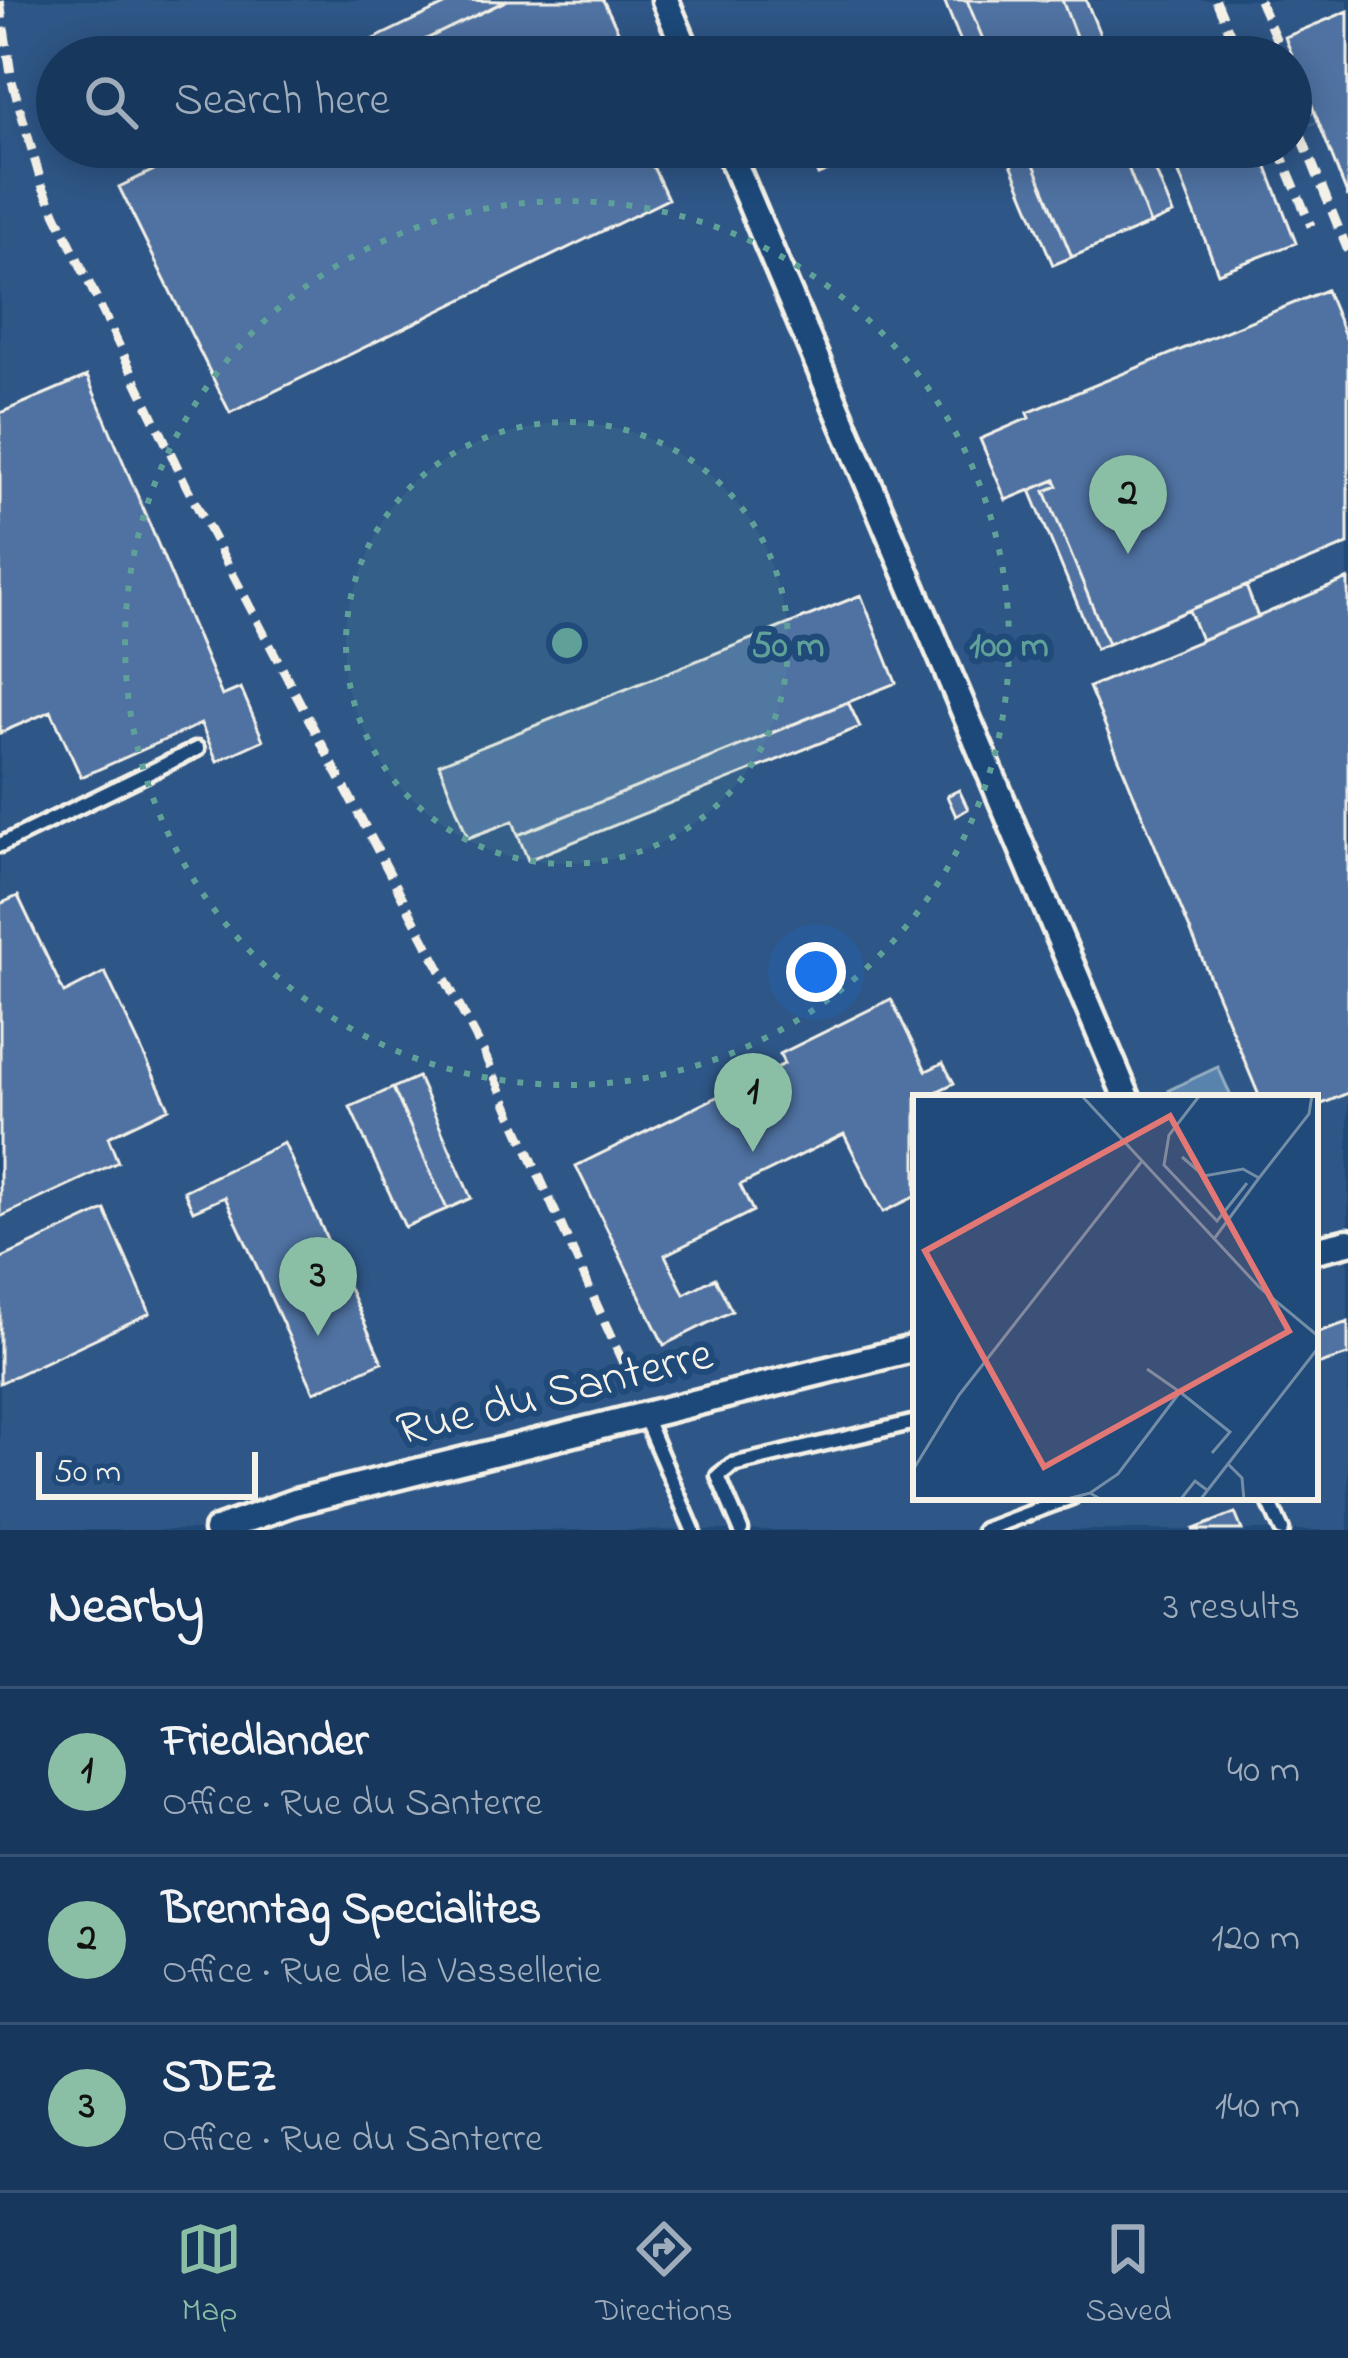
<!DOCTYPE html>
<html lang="en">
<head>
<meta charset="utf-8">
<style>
	body { margin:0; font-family:"Indie Flower",sans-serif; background:#244365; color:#f1f3f6 }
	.scale { position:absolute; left:36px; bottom:30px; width:222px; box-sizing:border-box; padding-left:12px; border:6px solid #f4f1e8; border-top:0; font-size:33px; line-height:42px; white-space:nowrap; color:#f4f1e8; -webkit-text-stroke:9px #1f4a7a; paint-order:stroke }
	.you { position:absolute; left:816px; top:972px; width:42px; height:42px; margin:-30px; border:9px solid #fff; border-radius:50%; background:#1a73e8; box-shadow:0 0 0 18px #1a73e833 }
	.badge { display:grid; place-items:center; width:78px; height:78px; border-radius:50%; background:#8abfa5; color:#111; font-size:39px; font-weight:700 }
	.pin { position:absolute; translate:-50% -99px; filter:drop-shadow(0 3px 6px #0008) }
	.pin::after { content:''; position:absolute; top:63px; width:42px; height:36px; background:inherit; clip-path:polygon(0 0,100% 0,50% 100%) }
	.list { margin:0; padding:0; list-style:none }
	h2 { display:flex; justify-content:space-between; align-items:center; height:156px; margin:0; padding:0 48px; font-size:51px }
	h2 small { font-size:39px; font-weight:400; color:#9eacbb }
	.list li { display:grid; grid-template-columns:78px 1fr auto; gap:36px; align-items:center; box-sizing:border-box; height:168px; padding:0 48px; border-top:3px solid #365272 }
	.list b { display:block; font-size:45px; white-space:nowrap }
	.list p { margin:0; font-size:39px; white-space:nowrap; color:#9eacbb }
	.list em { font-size:39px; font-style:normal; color:#9eacbb }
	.icon { flex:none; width:66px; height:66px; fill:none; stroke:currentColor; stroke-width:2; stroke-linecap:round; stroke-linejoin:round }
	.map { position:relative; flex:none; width:1348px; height:1530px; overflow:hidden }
	.search { position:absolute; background:#17385c; box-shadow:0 6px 30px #0003; left:36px; right:36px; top:36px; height:132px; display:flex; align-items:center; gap:30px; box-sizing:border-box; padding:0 42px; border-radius:66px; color:#9eacbb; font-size:45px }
	.sheet { height:660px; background:#17385c }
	nav { display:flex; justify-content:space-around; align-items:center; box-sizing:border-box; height:168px; border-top:3px solid #365272; background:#17385c; font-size:33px; color:#9eacbb }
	nav a { display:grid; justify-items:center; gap:6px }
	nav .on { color:#8abfa5 }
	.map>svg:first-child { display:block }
	.built { fill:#2d5686; fill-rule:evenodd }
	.water { fill:#5983ac; stroke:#97afc4; stroke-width:3 }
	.building { fill:#4f72a2; stroke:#f4f1e8; stroke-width:3 }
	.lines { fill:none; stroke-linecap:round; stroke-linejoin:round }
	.service-casing { stroke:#f4f1e8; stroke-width:21 }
	.minor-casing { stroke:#f4f1e8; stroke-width:33 }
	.service { stroke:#1f4a7a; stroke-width:12 }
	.minor { stroke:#1f4a7a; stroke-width:24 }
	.rail { stroke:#f4f1e8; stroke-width:9; stroke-dasharray:18 9; stroke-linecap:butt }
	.ring { fill:none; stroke:#5fa199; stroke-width:6; stroke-dasharray:6 12 }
	.labels { text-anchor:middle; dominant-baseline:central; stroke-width:12; stroke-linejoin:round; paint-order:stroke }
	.street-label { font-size:48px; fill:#f4f1e8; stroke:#1f4a7a }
	.inset-road { fill:none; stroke:#748da6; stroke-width:3 }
	.view { fill:#e27875; fill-opacity:0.15; stroke:#e27875; stroke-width:6 }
	.inset-edge { fill:none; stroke:#f4f1e8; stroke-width:6 }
	.centre { fill:#5fa199; stroke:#1f4a7a; stroke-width:6 }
	.ring-label { font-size:36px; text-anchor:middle; font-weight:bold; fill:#5fa199; stroke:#1f4a7a; stroke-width:12; stroke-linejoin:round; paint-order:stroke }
</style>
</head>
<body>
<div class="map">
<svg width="1348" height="1530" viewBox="0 0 1348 1530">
	<rect width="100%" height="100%" fill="#1f4a7a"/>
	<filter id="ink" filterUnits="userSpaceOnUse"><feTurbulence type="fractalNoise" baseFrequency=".00833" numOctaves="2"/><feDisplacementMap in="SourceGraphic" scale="24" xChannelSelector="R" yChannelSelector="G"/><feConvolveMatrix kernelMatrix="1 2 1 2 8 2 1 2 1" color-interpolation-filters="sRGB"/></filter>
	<g filter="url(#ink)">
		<!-- built -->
		<path class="built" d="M0 0H1348V1530H0ZM57 57H1291V147H57ZM916 1098H1315V1497H916Z"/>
		<!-- water -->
		<path class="water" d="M1218 1067 1232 1098H1172L1169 1090Z"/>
		<!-- building -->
		<path class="building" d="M455 0 505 1 389 57H336Z
			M508 0H603L631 57H389Z
			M944 0H967L990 57H967Z
			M967 0H1062L1084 57H990Z
			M1062 0H1086L1109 57H1084Z
			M1348 11V197L1285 37Z
			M202 147H644L668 199 230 413 119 187Z
			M807 147H887L818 175Z
			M1004 147H1027L1072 257 1053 265Z
			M1027 147H1120L1150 224 1072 257Z
			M1120 147H1146L1173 214 1150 224Z
			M1259 147 1296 243 1218 273 1169 148Z
			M1326 290 1348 343V544L1108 644 1045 491 1058 486 1055 480 1006 500 980 439 1029 418 1027 413Z
			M87 376 222 696 241 688 263 740 217 761 201 724 81 777 51 711 0 733V413Z
			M1055 480 1058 486 1045 491 1108 644 1096 649 1030 490Z
			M1348 579V1093L1315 1107V1098H1260L1089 687Z
			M1246 586 1258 617 1201 640 1189 610Z
			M861 595 896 683 518 835 513 821 468 838 439 764Z
			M848 702 860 727 528 860 518 835Z
			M959 790 968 809 956 816 947 796Z
			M18 896 64 993 105 972 169 1108 108 1137 118 1162 0 1217V904Z
			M891 999 926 1071 943 1063 954 1083 938 1091 941 1098H916V1196L883 1212 844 1134 740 1185 753 1211 665 1255 684 1294 715 1278 732 1311 664 1345 576 1166 784 1064 780 1054Z
			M418 1077 471 1198 447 1209 393 1088Z
			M393 1088 447 1209 405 1227 350 1107Z
			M284 1143 382 1362 314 1392 225 1197 193 1211 184 1191Z
			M105 1210 150 1313 0 1383V1259Z
			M1348 1322V1355L1317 1365 1315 1333Z
			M1235 1513 1242 1530H1192Z"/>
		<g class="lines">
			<defs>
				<path id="service" d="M0 845 197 749
					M644 1416 693 1530
					M1267 1497 1282 1530
					M741 1530 718 1476 732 1465 916 1422
					M984 1530 1072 1497"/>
				<path id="minor" d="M665 0 689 57
					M727 147 1127 1098
					M1315 1250 1348 1242
					M217 1530 295 1502 916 1348"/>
			</defs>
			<!-- service casing -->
			<use href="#service" class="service-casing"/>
			<!-- minor casing -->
			<use href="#minor" class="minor-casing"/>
			<!-- service -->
			<use href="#service" class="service"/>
			<!-- minor -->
			<use href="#minor" class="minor"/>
			<!-- rail -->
			<path class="rail" d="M1216 0 1240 57
				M1259 0 1284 57
				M0 1 12 81 42 185 187 487 484 1053 631 1381
				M1291 74 1312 124
				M1291 111 1348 251
				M1278 147 1311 226"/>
		</g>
	</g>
	<!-- distance rings -->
	<circle cx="567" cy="643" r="221" fill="#5fa199" fill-opacity=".12"/>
	<g class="ring">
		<circle cx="567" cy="643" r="221"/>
		<circle cx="567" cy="643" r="442"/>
	</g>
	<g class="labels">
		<!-- street labels -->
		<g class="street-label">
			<text transform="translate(555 1394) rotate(-14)">Rue du Santerre</text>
		</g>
	</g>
	<!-- overview -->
	<g transform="translate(913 1095)">
		<rect width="405" height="405" fill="#1f4a7a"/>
		<path class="inset-road" d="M168 0 346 192 405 241M287 0 256 40 251 70 304 126 334 88M269 62 291 81 330 74 346 83 301 144M346 83 396 19 399 0M267 297 317 337 299 358M314 368 329 383 331 405M0 375 46 300 229 66M177 398 205 379 267 297 234 274M150 405 177 398 189 405M267 405 282 386 294 395M287 405 405 253"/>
		<path class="view" d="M257 21 376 236 131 372 12 156Z"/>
		<rect width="405" height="405" class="inset-edge"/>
	</g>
	<circle cx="567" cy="643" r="18" class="centre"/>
	<g class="ring-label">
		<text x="788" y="656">50 m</text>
		<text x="1009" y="656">100 m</text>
	</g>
</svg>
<div class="scale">50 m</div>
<div class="you"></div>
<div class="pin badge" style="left:753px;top:1152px">1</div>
<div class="pin badge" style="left:1128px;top:554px">2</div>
<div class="pin badge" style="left:318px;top:1336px">3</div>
<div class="search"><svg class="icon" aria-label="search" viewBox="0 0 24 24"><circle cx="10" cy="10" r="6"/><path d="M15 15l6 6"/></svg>Search here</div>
</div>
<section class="sheet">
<h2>Nearby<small>3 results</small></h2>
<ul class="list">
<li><span class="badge">1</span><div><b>Friedlander</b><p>Office · Rue du Santerre</p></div><em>40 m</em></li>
<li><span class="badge">2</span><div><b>Brenntag Specialites</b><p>Office · Rue de la Vassellerie</p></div><em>120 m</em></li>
<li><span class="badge">3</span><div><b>SDEZ</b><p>Office · Rue du Santerre</p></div><em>140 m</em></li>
</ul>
</section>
<nav>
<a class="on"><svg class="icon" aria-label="map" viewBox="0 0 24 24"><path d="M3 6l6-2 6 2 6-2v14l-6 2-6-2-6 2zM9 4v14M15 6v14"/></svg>Map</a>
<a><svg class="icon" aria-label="directions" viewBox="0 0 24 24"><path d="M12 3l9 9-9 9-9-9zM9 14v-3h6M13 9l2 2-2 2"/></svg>Directions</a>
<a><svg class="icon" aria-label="saved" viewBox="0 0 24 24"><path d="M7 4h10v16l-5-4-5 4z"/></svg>Saved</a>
</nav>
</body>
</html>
